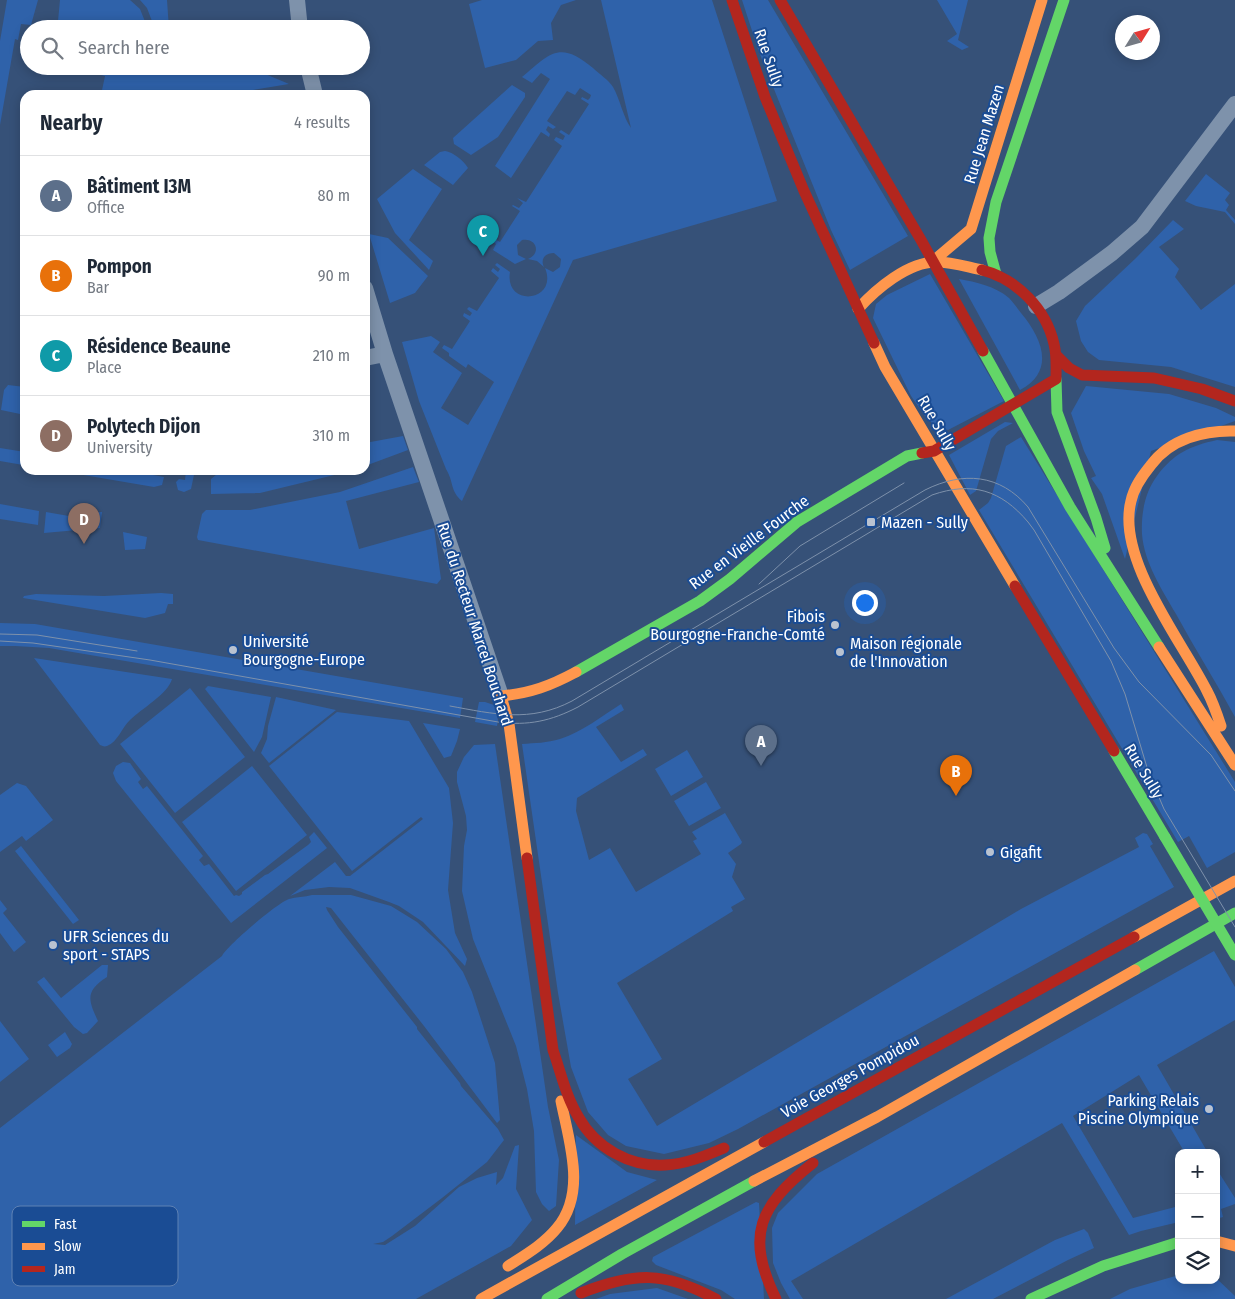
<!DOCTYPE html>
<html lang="en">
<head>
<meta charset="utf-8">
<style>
	body { margin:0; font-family:"Fira Sans Condensed",sans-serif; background:#f2f2f3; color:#1f2937 }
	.controls { position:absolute; right:15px; bottom:15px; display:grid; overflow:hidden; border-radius:10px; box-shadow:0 2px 12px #0003 }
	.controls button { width:45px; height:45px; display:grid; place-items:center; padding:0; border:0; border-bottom:1px solid #e0e1e3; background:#fff; color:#1f2937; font:25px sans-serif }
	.compass { position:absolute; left:1115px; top:15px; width:45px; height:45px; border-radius:50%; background:#fff; box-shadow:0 2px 12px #0003; rotate:53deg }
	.you { position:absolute; left:864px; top:602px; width:18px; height:18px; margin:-12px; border:4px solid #fff; border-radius:50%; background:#1a73e8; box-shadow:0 0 0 8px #1a73e833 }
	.badge { display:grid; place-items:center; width:32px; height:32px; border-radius:50%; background:#1a73e8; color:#fff; font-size:16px; font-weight:700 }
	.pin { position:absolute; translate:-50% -41px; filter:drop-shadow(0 1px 2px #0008) }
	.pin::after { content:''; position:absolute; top:26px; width:18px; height:15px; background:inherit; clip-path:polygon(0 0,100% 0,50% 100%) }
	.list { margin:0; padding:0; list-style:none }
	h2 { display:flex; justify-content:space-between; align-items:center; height:65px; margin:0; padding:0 20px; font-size:21px }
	h2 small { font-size:16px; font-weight:400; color:#747a83 }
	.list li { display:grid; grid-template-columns:32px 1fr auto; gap:15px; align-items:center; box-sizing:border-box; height:80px; padding:0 20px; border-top:1px solid #e0e1e3 }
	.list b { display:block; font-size:19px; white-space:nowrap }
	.list p { margin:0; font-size:16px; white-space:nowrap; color:#747a83 }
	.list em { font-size:16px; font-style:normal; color:#747a83 }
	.icon { flex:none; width:28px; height:28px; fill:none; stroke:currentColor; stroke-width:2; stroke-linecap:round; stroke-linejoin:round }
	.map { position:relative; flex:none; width:1235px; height:1299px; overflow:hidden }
	.search { position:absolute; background:#fff; box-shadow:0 2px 12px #0003; left:20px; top:20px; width:350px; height:55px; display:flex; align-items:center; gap:12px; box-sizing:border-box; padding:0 18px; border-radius:28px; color:#747a83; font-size:19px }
	.panel { position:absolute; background:#fff; box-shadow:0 2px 12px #0003; left:20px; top:90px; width:350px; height:385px; border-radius:15px }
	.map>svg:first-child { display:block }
	.green { fill:#2f62aa }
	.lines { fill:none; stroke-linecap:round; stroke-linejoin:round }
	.street { stroke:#7e92ab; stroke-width:16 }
	.fast { stroke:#63d668; stroke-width:11 }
	.slow { stroke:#ff974d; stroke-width:11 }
	.jam { stroke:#b3261e; stroke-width:11 }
	.tram { stroke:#7e91ab; stroke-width:1 }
	.fast-bridge { stroke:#63d668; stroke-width:11 }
	.poi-dot { fill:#b9c2d0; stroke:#1a4c94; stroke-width:2 }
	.labels { text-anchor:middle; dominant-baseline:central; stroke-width:4; stroke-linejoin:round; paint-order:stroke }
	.street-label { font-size:16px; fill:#fff; stroke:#1a4c94 }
	.poi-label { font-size:16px; fill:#fff; stroke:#1a4c94; text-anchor:start }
	.key { fill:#1a4c94; stroke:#5f82b4; stroke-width:1 }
	.key-label { font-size:14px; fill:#fff }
</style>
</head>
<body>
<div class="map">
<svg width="1235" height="1299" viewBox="0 0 1235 1299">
	<rect width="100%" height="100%" fill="#365178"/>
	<!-- green -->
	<path class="green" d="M7 0H38L31 25 21 24 18 40 15 39 0 125V41Z
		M60 0H130L140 9 148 29H102L58 21Z
		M140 0H167L169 29H155L147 8Z
		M482 0H576L561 5 551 23 553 40 538 41 516 60 485 68 469 4Z
		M601 0H712L777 201 573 260 462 501C450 491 454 482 446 469L419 401 402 342 431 336 440 342 433 352 462 373 441 408 468 425 494 382 468 364 466 368 449 356V353L442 348 444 345 452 349 470 321 463 316 464 313 470 316 472 313 467 309 469 307 477 311 499 278 491 271 493 268 498 272 500 269 495 265 497 263 510 272C504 308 559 302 545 268L553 272 560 267 561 259 554 253C545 253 540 259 544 267L537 261 528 259C542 253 536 237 522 240L517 245 518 255 526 259 515 264 493 250 496 244 491 240 493 238 500 242 520 211 512 206 513 205 519 208 523 203 517 198 526 202 562 146 554 140 556 137 563 140 565 136 559 132 561 130 569 135 589 104 581 99 582 97 588 100 590 98 591 95 580 88 575 95 567 91 547 121 556 127 553 129 548 126 546 130 550 134 549 137 541 132 511 178 495 166 550 79 541 73 532 83 522 77C550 53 560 40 593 68 599 74 609 80 613 87 620 99 623 117 631 128Z
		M742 0H768L908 236 850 270 831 230 759 52Z
		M937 0H968L958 40 969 47 962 50 947 41 957 34Z
		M103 66H246L289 84 223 95H101L105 76 101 75Z
		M512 85 525 93V97L498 137 471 155 454 144 453 138Z
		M445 151C453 152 464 161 468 168L453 185 424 165 440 152Z
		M413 169 442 189 409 240 433 261 429 270 395 233 377 199Z
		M1206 174 1230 193 1225 200 1229 205 1226 210 1235 220V224L1225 212 1196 206 1185 201Z
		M1173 220 1184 229 1159 247 1179 269 1175 277 1201 310 1235 284V387L1171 367 1099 360 1088 352 1081 341 1076 321 1085 306 1136 258Z
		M369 234 388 238 428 276 415 293 390 303Z
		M930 274 1004 401 948 430 936 426 927 419 911 396 873 318 876 304 887 295Z
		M959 279C976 282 995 286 1009 298 1013 302 1017 308 1021 313 1042 338 1056 371 1020 390Z
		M8 385 25 387V415L1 410 4 390Z
		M1086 386 1169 394 1216 408 1235 417V421L1151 451 1125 559 1102 494 1091 478 1096 476 1084 451 1071 413Z
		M1005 422 1013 423 998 431 991 439 976 491 970 495 949 455Z
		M403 436 408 450 365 466V443Z
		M1021 437 1235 782V852L1207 868 1189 836 1178 842 979 510 988 503 991 498 1006 446Z
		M1217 440 1235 442V717C1216 682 1195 649 1176 614 1162 590 1144 562 1142 534 1141 513 1145 492 1157 476 1174 453 1190 446 1217 440Z
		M0 448 25 452 23 465 0 461Z
		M413 467 419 482 346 501 359 549 434 528 441 579 437 584 198 540 197 537 202 514 206 510H250L340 492Z
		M54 470H126L164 477 162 485 154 487Z
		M186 470H195L191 489 184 492 178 490 176 482 179 479 185 480Z
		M222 470H355L260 493 211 494V479Z
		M0 504 39 511 38 525 0 519Z
		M46 512 86 519 87 513 102 512 100 528 44 533Z
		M123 532 147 537 145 549 125 550Z
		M161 593 173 594V604H168L165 613 145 618 23 598 24 596 36 594 104 596Z
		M0 623 35 624 463 698 460 718 49 648 15 646H0Z
		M34 658 172 679C168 694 141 709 130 720 122 727 118 742 107 746 104 747 103 746 100 745Z
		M208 686 271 697 262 737 254 752 205 689Z
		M190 688 245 757 175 813 120 744Z
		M276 697 336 710 269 763 261 753 267 739 268 726Z
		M479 702H485L494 705 498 720 497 726 475 722Z
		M621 704 624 710 596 727 621 762 643 749 647 755 577 798 576 811 589 860 610 848 636 892 701 854 693 841 697 839 692 832 725 813 742 842 741 844 728 853 736 864 732 877 745 899 731 907 733 911 617 983 662 1059 628 1079 657 1126 1021 909 1139 847 1135 838 1143 833 1147 834 1153 844 1150 846 1174 887 738 1129 709 1143 664 1154 626 1146 608 1135 588 1112 571 1067 558 993 522 744C535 743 547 743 560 739 582 732 602 716 621 704Z
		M337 712 409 721 449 788 453 823 448 890 455 933 467 959 465 966 423 922 399 906 389 902 350 888 329 887 305 890 290 896 335 862 346 876H350L423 819 421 817 352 871 269 766Z
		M423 723 460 729 457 741 451 756 444 758Z
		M495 744 548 1107 559 1160 556 1206 549 1211 542 1204 536 1192 534 1131 527 1089 516 1046 473 939 462 891 464 846 467 830 466 816 457 782V772L464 757 474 745Z
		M687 750 703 777 671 796 655 769Z
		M123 762 130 763 141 779 138 782 143 789 147 786 203 856 199 860 204 866 209 864 234 896 236 895 239 896 242 894V892L265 875 268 874 308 845 311 842 309 837 314 832 327 848 231 923 116 781 113 773 116 766Z
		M252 766 307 835 236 891 182 822Z
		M706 782 721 808 689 826 674 801Z
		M17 783 26 786 53 820 26 841 22 836 0 852V795Z
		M21 846 79 920 73 924 15 851Z
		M312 895H351L391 906 417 922 446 949 463 972 472 992 495 1063 500 1120 497 1123 424 1026 331 908 326 907 327 910 338 927 417 1027V1029L460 1083 461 1086 498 1129 504 1140 487 1162 442 1198 392 1236 383 1242 373 1244 385 1245 415 1226 459 1187 477 1178 497 1172 496 1185 503 1178 515 1146 519 1145 516 1189 532 1220 511 1246 416 1299H0V1128L222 956C228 945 277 903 289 899 296 897 305 897 312 895Z
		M0 900 7 909 3 913 26 942 14 952 0 933Z
		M1214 951 1235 987V1020L1157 1065 1208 1153H1185L1139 1075 1073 1116 1133 1218 1179 1206V1222L1141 1231 1129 1235 1062 1123 791 1281 803 1299H790L781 1283 773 1263 772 1228 778 1213 817 1174Z
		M102 965H108L107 977C85 991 88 1000 98 1021L87 1033 83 1034 74 1027 37 982 44 977 61 998Z
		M0 1021 29 1059 0 1082Z
		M65 1032 72 1044 70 1048 57 1057 48 1045Z
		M576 1135 627 1172 657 1180 575 1225Z
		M1216 1168 1235 1198V1204L1221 1209 1223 1217 1216 1219Z
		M756 1202 759 1203 764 1299H735L721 1290 656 1265 652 1261 653 1257Z
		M1084 1229 1088 1233 1094 1248 1068 1260 993 1299H946L1055 1240Z
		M1179 1275V1280H1216V1278L1235 1296V1299H1110L1130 1289Z
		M657 1288 688 1299H596L610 1294Z"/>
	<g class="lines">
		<!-- street -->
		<path class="street" d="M297 0 300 29
			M308 66 315 95
			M365 288 385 354 501 696
			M1036 306 1059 292 1112 253 1142 227 1235 104
			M365 358 385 354"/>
		<!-- fast -->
		<path class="fast" d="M996 274 990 252 989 238 996 202 1064 0
			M983 351 1070 507 1159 647
			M1056 379 1057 412 1096 518 1105 548
			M576 672 700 601 730 579 797 522 907 456 922 453
			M1114 751 1165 837
			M1135 970 1235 913
			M547 1299 622 1254 754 1181
			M1031 1299 1103 1266 1179 1242"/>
		<!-- slow -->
		<path class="slow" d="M932 262 971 229 1042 0
			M858 309C876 289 908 262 936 262 952 262 967 267 982 270
			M874 343 885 367 1015 586
			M1159 647 1235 765
			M1221 726C1217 714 1213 702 1207 691 1182 641 1116 559 1131 501 1134 487 1142 476 1151 465 1170 439 1204 430 1235 431
			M527 858 509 724 501 696C531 693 550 686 576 672
			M1134 937 1235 881
			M754 1181 877 1117 1135 970
			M1216 1241 1235 1246
			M508 1266C525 1255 544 1244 557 1228 587 1192 569 1142 561 1101
			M481 1299 764 1142"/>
		<!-- jam -->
		<path class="jam" d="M732 0 765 97 804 191 874 343
			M780 0 921 240 983 351
			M1056 355 1069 368 1082 375 1154 378 1202 389 1235 401
			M922 453 934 451 1056 379C1056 367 1057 356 1054 344 1046 309 1017 279 982 270
			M1015 586 1114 751
			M527 858 553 1050
			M553 1050C561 1073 566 1097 579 1118 596 1148 630 1167 665 1165 686 1164 705 1156 724 1148
			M764 1142 1134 937
			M581 1293C635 1272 664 1271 716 1299
			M776 1299C745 1235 759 1206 813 1163"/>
		<!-- tram -->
		<path class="tram" d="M759 584 800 546 904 483
			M0 634 37 635 137 651
			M0 641 33 643 150 660 498 722C528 726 551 721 578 707L932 495C972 481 1001 490 1028 522L1034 530 1111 661 1125 694 1149 774 1164 809 1235 927
			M450 706C494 714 530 723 572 701L925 490C963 471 1000 474 1028 507L1114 648 1139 682 1211 755 1235 791"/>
		<!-- fast-bridge -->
		<path class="fast-bridge" d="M1165 837 1235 955"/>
	</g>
	<!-- markers -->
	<g class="poi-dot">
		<rect x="866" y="517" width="10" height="10" rx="2.5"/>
		<circle cx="835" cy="625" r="5"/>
		<circle cx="233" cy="650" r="5"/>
		<circle cx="840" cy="652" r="5"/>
		<circle cx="990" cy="852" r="5"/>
		<circle cx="53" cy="945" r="5"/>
		<circle cx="1209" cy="1109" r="5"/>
	</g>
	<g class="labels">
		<!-- street labels -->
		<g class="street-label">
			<text transform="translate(769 58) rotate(71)">Rue Sully</text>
			<text transform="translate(984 134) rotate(-73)">Rue Jean Mazen</text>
			<text transform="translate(937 423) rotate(60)">Rue Sully</text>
			<text transform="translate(749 542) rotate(-37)">Rue en Vieille Fourche</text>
			<text transform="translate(475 624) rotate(72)">Rue du Recteur Marcel Bouchard</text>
			<text transform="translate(1144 771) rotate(59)">Rue Sully</text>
			<text transform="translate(850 1076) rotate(-29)">Voie Georges Pompidou</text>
		</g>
		<!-- poi labels -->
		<g class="poi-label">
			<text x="881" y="522">Mazen - Sully</text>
			<text x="825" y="616" text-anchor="end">Fibois<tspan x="825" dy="18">Bourgogne-Franche-Comté</tspan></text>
			<text x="243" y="641">Université<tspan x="243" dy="18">Bourgogne-Europe</tspan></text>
			<text x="850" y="643">Maison régionale<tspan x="850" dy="18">de l'Innovation</tspan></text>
			<text x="1000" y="852">Gigafit</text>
			<text x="63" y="936">UFR Sciences du<tspan x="63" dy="18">sport - STAPS</tspan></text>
			<text x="1199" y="1100" text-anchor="end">Parking Relais<tspan x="1199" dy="18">Piscine Olympique</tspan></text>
		</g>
	</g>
	<!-- legend -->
	<rect x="12" y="1206" width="166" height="80" rx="8" class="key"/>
	<rect x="22" y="1221" width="23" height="6" fill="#63d668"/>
	<rect x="22" y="1243" width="23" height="7" fill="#ff974d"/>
	<rect x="22" y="1266" width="23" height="6" fill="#b3261e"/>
	<g class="key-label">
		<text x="54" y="1229">Fast</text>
		<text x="54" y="1251">Slow</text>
		<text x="54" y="1274">Jam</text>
	</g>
</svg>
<div class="controls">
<button>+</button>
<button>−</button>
<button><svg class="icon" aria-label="layers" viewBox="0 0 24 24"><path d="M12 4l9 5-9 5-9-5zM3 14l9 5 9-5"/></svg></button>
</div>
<svg class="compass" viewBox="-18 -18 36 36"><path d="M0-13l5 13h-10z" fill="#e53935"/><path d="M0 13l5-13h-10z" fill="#747a83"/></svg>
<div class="you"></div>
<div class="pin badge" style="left:761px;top:766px;background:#5c6f8a">A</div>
<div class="pin badge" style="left:956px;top:796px;background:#e8710a">B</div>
<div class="pin badge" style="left:483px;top:256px;background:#0f9aa8">C</div>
<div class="pin badge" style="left:84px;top:544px;background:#8d6e63">D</div>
<div class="search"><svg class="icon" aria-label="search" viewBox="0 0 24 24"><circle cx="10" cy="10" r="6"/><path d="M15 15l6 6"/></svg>Search here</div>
<section class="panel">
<h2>Nearby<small>4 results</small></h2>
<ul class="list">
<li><span class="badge" style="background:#5c6f8a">A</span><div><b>Bâtiment I3M</b><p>Office</p></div><em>80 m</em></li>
<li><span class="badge" style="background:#e8710a">B</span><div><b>Pompon</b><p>Bar</p></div><em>90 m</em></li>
<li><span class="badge" style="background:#0f9aa8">C</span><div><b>Résidence Beaune</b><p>Place</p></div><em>210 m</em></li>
<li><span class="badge" style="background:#8d6e63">D</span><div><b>Polytech Dijon</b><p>University</p></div><em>310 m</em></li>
</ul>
</section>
</div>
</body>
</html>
